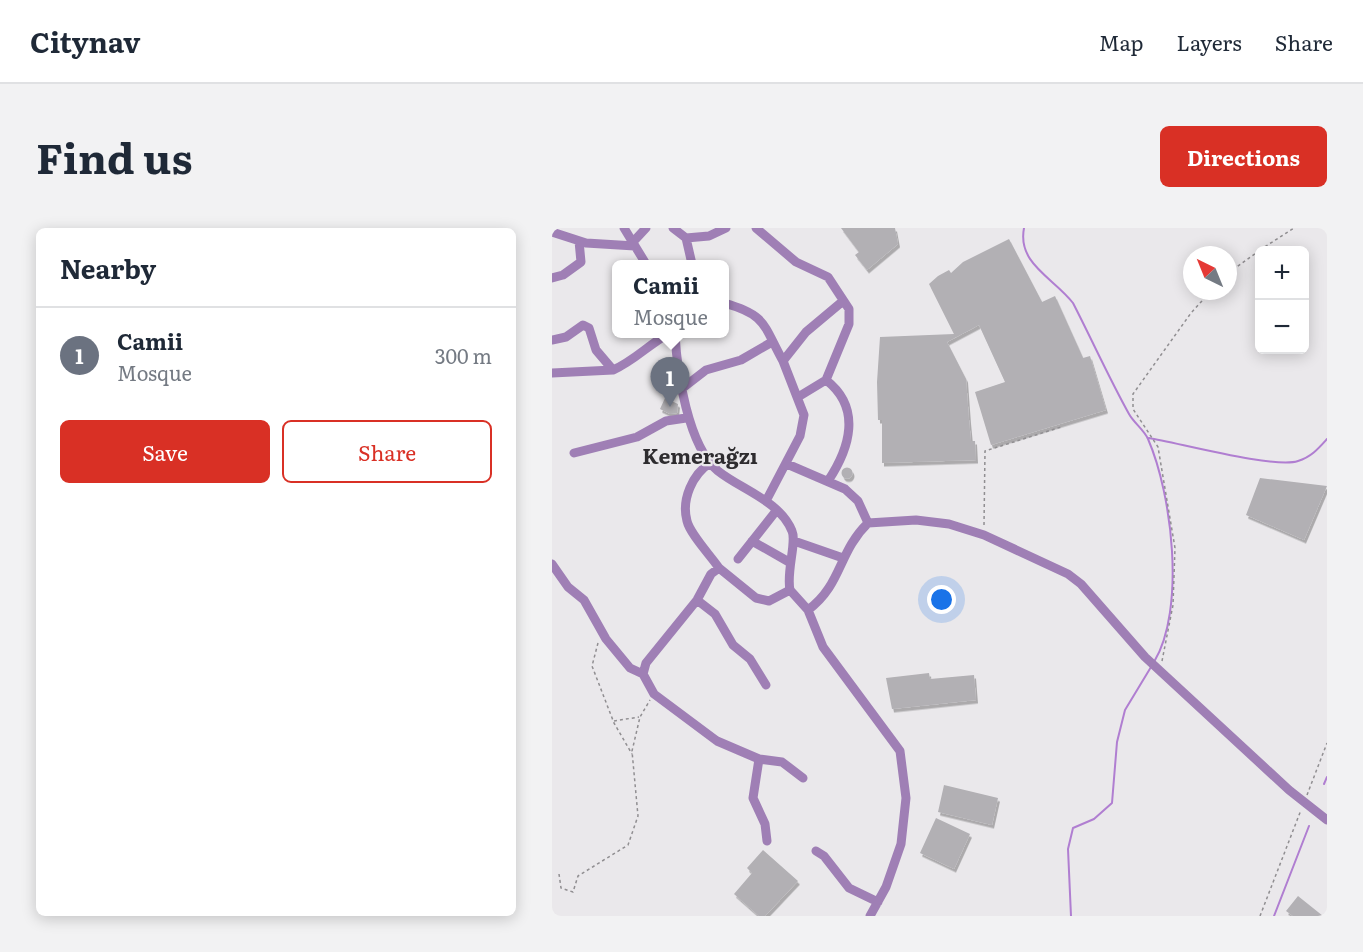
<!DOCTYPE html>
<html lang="en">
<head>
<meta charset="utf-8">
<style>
	body { margin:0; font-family:Literata,serif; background:#f2f2f3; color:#1f2937 }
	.controls { position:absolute; right:18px; top:18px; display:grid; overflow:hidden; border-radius:9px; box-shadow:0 3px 15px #0003 }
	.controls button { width:54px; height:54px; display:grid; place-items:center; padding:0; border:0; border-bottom:2px solid #e0e1e3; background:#fff; color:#1f2937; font:30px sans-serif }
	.compass { position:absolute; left:631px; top:18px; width:54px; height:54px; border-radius:50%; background:#fff; box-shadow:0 3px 15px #0003; rotate:317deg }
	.you { position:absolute; left:390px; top:372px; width:21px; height:21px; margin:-15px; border:4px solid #fff; border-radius:50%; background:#1a73e8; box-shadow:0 0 0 9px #1a73e833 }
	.badge { display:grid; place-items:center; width:39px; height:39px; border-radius:50%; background:#d93025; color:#fff; font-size:20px; font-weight:700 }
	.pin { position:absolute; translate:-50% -50px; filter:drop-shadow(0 2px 3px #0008) }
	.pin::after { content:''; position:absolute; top:32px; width:21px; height:18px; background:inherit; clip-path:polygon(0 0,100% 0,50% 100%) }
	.popup { position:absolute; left:60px; top:32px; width:117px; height:78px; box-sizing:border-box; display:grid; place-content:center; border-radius:9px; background:#fff; filter:drop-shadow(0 2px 4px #0005); font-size:20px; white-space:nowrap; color:#747a83 }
	.popup b { font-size:22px; color:#1f2937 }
	.popup::after { content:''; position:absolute; left:50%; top:100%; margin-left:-12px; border:12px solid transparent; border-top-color:#fff }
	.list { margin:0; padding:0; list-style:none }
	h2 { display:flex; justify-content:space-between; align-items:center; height:78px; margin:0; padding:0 24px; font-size:26px }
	h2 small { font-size:20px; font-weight:400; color:#747a83 }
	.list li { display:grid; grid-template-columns:39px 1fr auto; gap:18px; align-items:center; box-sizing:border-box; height:96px; padding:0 24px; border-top:2px solid #e0e1e3 }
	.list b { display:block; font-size:22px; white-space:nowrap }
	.list p { margin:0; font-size:20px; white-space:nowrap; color:#747a83 }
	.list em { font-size:20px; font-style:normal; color:#747a83 }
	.actions { display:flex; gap:12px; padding:18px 24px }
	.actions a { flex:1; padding:14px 0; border:2px solid #d93025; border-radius:9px; text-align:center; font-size:21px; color:#d93025 }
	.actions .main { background:#d93025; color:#fff }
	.map { position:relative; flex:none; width:775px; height:688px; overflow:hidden; border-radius:9px }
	header { display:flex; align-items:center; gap:36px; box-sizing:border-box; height:84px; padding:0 30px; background:#fff; border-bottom:2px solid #e0e1e3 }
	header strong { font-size:28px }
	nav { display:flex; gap:33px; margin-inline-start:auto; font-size:21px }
	.intro { display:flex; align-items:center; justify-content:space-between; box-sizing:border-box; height:144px; padding:0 36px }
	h1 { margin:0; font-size:42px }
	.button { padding:15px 27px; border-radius:9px; background:#d93025; color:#fff; font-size:21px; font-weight:700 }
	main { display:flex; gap:36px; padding:0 36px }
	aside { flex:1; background:#fff; border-radius:9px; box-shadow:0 3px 15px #0003 }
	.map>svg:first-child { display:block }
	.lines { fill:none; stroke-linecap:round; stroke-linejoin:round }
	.stream { stroke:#b07ed1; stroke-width:2 }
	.building { fill:#b2b0b4; filter:url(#shadow) }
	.path { stroke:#908e91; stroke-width:1.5; stroke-dasharray:3 3; stroke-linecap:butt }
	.minor { stroke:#9f7fb5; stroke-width:9 }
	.labels { text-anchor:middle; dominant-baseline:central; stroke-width:4.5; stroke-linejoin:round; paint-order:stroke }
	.quarter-label { font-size:21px; font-weight:bold; fill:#2e2c2f; stroke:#eae8eb }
</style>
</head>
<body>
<header>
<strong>Citynav</strong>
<nav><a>Map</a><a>Layers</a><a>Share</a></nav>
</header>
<div class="intro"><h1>Find us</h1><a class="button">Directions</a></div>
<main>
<aside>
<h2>Nearby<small></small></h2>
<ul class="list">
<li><span class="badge" style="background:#6b7280">1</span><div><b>Camii</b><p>Mosque</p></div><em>300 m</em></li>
</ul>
<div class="actions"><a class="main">Save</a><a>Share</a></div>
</aside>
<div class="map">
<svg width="775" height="688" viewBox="0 0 775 688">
	<defs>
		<filter id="shadow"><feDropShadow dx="2" dy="3.5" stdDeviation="0" flood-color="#0004"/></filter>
	</defs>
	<rect width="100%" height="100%" fill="#eae8eb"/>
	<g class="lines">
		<!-- stream -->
		<path class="stream" d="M472 0C465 36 502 50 521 75 540 112 557 150 577 186 582 195 592 202 596 211 620 266 634 381 602 434
			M597 210C627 215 723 241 746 233 759 229 766 221 775 211
			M772 556 775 549
			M519 688 516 621 521 600 542 591 560 575 565 514 573 482 599 439
			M722 688 757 598"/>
	</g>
	<!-- building -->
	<path class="building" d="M289 0H343L346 16 315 42 303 27 307 24Z
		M457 11 490 74 503 68 531 130 538 128 554 182 439 217 423 164 453 154 427 97 395 114 414 151 417 192 419 213H423L424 232 330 235V192H326L325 154 328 109 402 106 377 56 386 48 397 42 399 45 411 34Z
		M113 170 126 176 125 185 118 186 108 181Z
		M289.5 245a5.5 5.5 0 1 1 11 0a5.5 5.5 0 1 1-11 0Z
		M708 250 775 258 752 312 694 287Z
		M377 445 378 451 422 447 424 472 340 481 334 450Z
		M392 557 446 570 440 597 386 584Z
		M384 590 418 606 402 641 368 625Z
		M211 622 246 653 213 688H207L182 666 200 645 195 640Z
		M746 668 771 688H741L734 683Z"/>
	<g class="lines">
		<!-- path -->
		<path class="path" d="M708 22 742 0
			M676 45 707 23
			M432 297 433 223 509 199
			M46 415 40 438 62 495 80 526
			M610 433 621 377 623 320 606 219 581 181V166L639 85 659 63
			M62 493 87 489
			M755 567 775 515
			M7 646 9 660 21 664 26 648 76 617 86 588 80 523 88 489 98 472
			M708 688 749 582"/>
		<!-- minor -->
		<path class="minor" d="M72 0 94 36
			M121 0 134 10 157 8 174 0
			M204 0 244 34 276 49 297 81V96L274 152 246 169
			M0 4 34 15 83 18
			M134 10 140 36
			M81 14 94 0
			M0 50 11 47 29 34 27 13
			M172 75C215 87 211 97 231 133
			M123 106C125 144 136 218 166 243 190 262 228 273 240 303 245 314 234 344 238 362L256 382 271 419 348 523 354 570 349 616 334 659 318 688
			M0 112 14 109 31 97 37 100 44 122 61 142C82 133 96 117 116 106
			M0 145 61 142
			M274 152C310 180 298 220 276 253
			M132 159 154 142 189 132 220 114
			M22 225 85 209 114 193 134 190
			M158 235C141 246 129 271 135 293 138 306 159 328 167 340
			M235 236 293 261 306 273 316 295
			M214 273 248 208 252 187 231 133 254 104 291 73
			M200 313 237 334
			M242 313 291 330
			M186 331 224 283
			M0 336 16 359 32 372 54 411 78 440 91 446
			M145 372 163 386 181 417 198 431 214 457
			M256 382C290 357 286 324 316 295L364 292 397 296 432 307 516 346 529 356 593 429 737 562 775 592
			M207 531 230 534 251 550
			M215 613 213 596 201 570 207 531 165 513 102 466 91 446 94 435 145 372 159 346 167 340 204 370 217 373 238 362
			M264 623 272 628 297 660 326 674"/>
	</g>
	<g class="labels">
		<!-- quarter labels -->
		<g class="quarter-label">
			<text x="148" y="226">Kemerağzı</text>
		</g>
	</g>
</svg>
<div class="controls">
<button>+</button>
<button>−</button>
</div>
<svg class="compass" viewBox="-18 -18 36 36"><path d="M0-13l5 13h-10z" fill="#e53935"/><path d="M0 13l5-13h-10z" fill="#747a83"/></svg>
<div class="you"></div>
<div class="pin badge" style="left:118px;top:179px;background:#6b7280">1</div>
<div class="popup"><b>Camii</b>Mosque</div>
</div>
</main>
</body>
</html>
